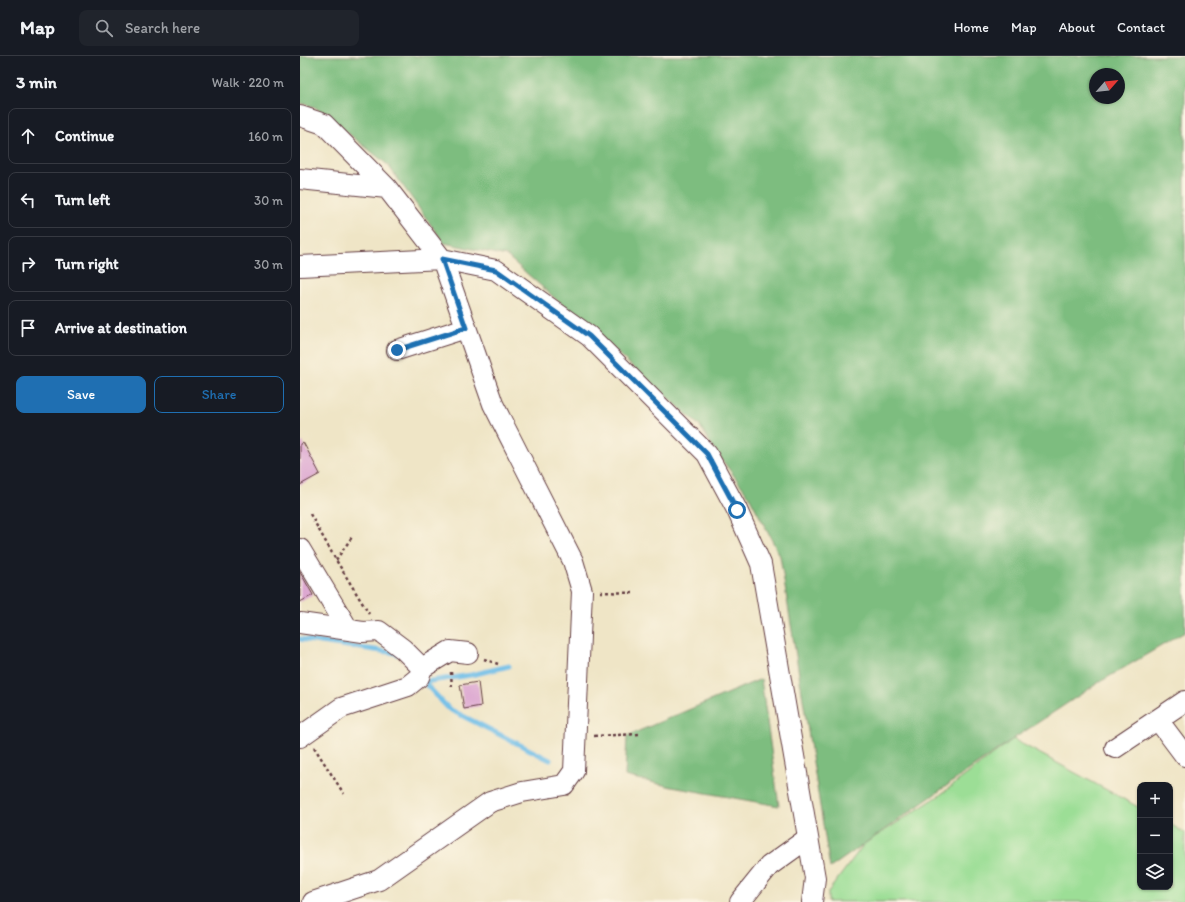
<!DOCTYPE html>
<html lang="en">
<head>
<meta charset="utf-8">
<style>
	body { margin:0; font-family:Itim,sans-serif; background:#20242c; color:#f1f3f6 }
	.controls { position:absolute; right:12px; bottom:12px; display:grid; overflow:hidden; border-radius:8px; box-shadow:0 1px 3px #0004 }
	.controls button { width:36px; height:36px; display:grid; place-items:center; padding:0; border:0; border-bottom:1px solid #363941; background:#171b24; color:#f1f3f6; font:20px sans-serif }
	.compass { position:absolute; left:789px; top:12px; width:36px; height:36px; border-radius:50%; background:#171b24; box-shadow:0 1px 3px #0004; rotate:62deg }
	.stop { position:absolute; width:12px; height:12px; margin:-9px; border:3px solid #1f6fb2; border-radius:50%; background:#fff }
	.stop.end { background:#1f6fb2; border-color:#fff; box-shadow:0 1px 4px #0008 }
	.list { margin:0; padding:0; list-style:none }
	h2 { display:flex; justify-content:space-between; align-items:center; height:52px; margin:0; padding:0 16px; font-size:17px }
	h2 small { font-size:13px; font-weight:400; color:#9ea1a6 }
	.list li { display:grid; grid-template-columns:26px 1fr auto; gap:12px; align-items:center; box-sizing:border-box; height:56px; margin:0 8px 8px; padding:0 8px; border:1px solid #363941; border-radius:8px }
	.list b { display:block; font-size:15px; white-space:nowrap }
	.list em { font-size:13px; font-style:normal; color:#9ea1a6 }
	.actions { display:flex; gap:8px; padding:12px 16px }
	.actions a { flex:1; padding:9px 0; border:1px solid #1f6fb2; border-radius:8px; text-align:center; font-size:14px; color:#1f6fb2 }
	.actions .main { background:#1f6fb2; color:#fff }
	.icon { flex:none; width:22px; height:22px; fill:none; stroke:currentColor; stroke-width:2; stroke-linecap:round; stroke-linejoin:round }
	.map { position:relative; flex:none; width:885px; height:846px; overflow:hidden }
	header { display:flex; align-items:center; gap:24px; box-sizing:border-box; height:56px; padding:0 20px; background:#171b24; border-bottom:1px solid #363941 }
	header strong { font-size:19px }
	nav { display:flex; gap:22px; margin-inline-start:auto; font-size:14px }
	.search { width:280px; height:36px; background:#20242c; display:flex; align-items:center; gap:10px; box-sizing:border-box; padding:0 14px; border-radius:8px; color:#9ea1a6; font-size:15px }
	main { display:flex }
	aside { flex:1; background:#171b24 }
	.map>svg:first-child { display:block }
	.green { fill:#9cde96; stroke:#737e60 }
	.forest { fill:#7dbd7f; stroke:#646e55; fill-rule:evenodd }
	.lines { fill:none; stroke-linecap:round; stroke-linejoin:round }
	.stream { stroke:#6dbde8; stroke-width:5 }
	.building { fill:#dda8d1 }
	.minor-casing { stroke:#633d42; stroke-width:22 }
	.path { stroke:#633d42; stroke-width:2.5; stroke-dasharray:3 3; stroke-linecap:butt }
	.minor { stroke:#fff; stroke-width:20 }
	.route { stroke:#1f6fb2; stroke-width:5 }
</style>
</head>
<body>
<header>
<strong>Map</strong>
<div class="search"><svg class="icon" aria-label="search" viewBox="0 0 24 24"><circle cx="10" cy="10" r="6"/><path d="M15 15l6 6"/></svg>Search here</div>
<nav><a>Home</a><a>Map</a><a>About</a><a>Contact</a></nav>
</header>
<main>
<aside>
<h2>3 min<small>Walk · 220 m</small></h2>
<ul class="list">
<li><svg class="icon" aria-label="ahead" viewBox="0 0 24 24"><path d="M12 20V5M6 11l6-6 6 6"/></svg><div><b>Continue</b></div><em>160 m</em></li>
<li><svg class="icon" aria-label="left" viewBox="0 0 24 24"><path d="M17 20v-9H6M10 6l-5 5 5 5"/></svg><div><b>Turn left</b></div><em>30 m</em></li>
<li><svg class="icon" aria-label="right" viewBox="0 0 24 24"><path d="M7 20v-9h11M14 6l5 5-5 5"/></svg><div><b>Turn right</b></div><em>30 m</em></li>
<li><svg class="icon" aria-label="arrive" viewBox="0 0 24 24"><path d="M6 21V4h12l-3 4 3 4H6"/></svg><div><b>Arrive at destination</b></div></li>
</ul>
<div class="actions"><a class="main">Save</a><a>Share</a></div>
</aside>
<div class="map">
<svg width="885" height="846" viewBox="0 0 885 846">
	<rect width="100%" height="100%" fill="#fcf5e5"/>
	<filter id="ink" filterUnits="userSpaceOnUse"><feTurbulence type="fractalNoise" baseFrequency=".025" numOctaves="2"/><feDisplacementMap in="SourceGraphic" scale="8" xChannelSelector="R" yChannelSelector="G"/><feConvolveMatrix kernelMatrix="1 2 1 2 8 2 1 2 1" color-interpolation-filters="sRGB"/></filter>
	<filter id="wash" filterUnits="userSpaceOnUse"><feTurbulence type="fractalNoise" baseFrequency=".012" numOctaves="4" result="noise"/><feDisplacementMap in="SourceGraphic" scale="16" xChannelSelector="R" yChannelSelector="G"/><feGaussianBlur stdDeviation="0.9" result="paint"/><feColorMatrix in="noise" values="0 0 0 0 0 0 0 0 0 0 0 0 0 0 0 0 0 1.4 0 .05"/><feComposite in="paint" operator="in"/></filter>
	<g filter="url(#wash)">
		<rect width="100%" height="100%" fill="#efe5c6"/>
		<!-- green -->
		<path class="green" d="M713 683 840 752V831H870V768L885 777V846H528V836L564 788 640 739Z"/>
		<!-- forest -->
		<path class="forest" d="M0 0H885V576L798 627 713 683 530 812 480 500 449 440 414 393 400 370 207 200 144 187 88 109 15 51 0 47ZM795 18H819V42H795Z
			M461 623 479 750 372 731 325 720 327 680Z"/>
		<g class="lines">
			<!-- stream -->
			<path class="stream" d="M0 583 95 597 97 598
				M122 624 149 653 250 704
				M124 626 171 619 209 610"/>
		</g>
		<g id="blocks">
			<!-- building -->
			<path class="building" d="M3 386 20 418 0 429V388Z
				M0 516 13 539 0 546Z
				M178 626 181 650 164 653 160 629Z"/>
		</g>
	</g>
	<g filter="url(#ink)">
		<use href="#blocks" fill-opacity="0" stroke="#633d42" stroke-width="1"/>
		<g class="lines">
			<defs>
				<path id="minor" d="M0 60 24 68 87 132 142 203 193 348 273 505 282 535 274 715 264 729 222 736 190 746 79 824 13 846
					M0 123 87 132
					M0 210 142 203 196 214 289 280 407 398 437 454 461 508 515 822 512 846
					M97 294 166 272
					M0 493 48 573
					M0 567 63 576 79 575 103 593 122 612 119 621 108 630 41 652 0 681
					M122 612 150 595 168 597
					M858 664 885 700
					M815 692 885 645
					M440 846 469 810 508 782"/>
			</defs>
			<!-- minor casing -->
			<use href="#minor" class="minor-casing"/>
			<!-- path -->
			<path class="path" d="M10 458 36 504 69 558
				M36 504 52 481
				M300 536 334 537
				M184 603 198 608
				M151 616 152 633
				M294 680 339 678
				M14 691 44 738"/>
			<!-- minor -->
			<use href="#minor" class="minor"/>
		</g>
	</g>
	<g class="lines" filter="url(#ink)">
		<!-- route -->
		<path class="route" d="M97 294 166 272 142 203 196 214 289 280 407 398 437 454"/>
	</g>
</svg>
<div class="controls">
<button>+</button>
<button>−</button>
<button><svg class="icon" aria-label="layers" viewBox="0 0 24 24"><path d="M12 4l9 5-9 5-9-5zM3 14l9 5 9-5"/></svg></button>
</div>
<svg class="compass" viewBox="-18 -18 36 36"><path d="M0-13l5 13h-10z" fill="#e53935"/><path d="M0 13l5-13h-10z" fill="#9ea1a6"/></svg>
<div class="stop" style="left:437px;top:454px"></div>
<div class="stop end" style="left:97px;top:294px"></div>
</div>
</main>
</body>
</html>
